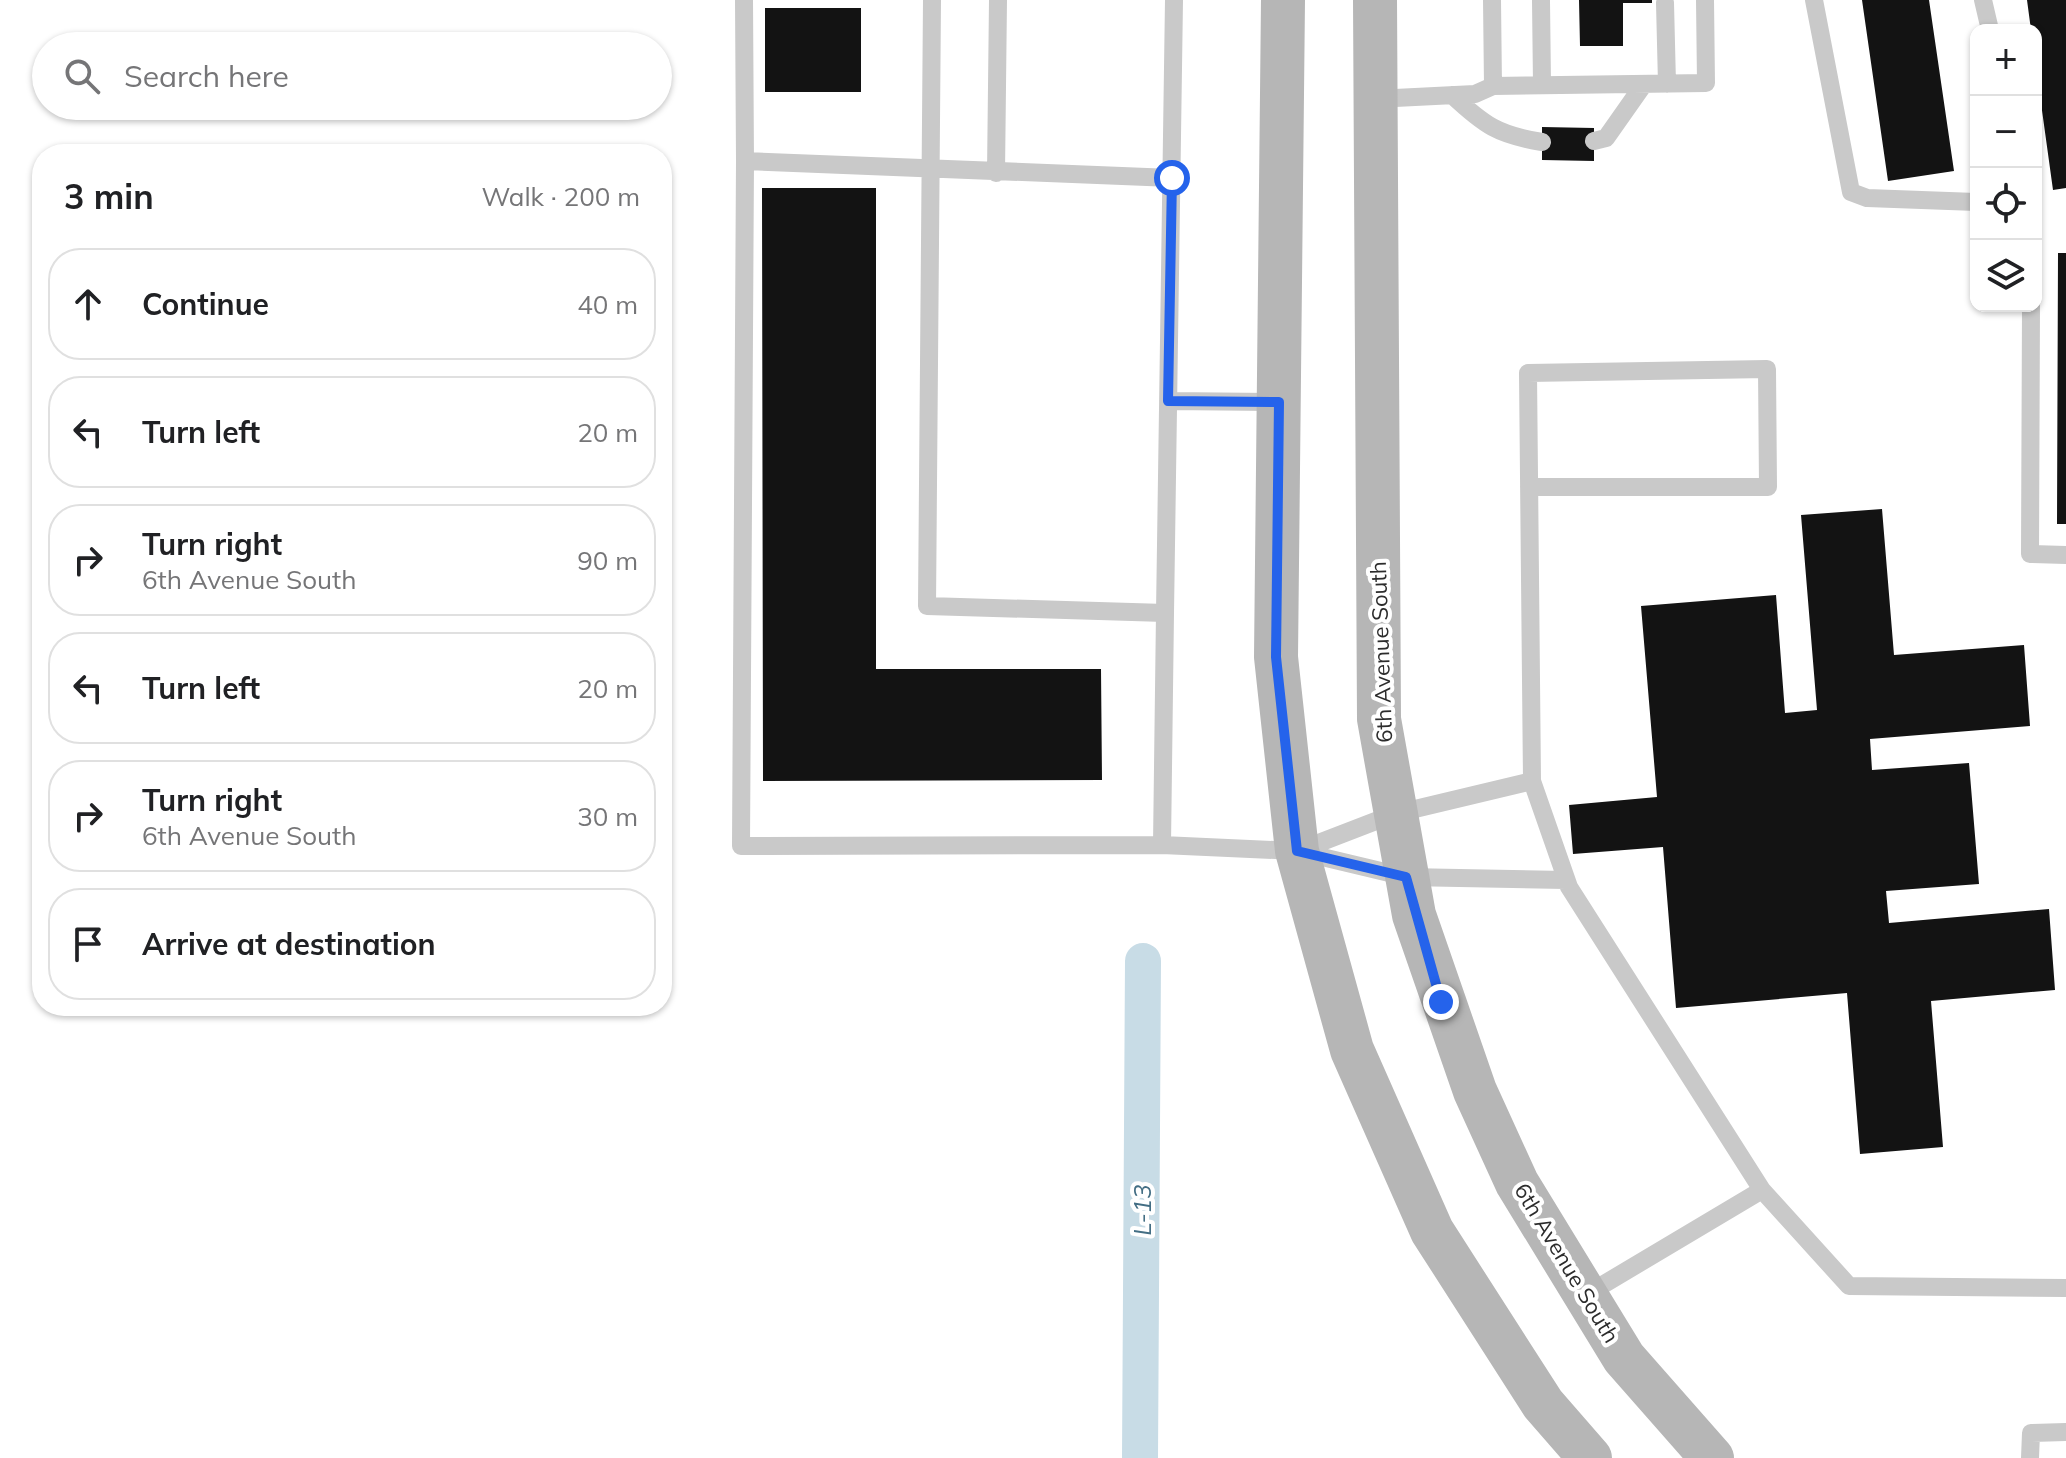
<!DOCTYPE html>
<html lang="en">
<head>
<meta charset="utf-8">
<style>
	body { margin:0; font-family:Mulish,sans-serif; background:#f6f6f6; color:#202124 }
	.controls { position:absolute; right:24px; top:24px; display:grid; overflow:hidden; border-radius:16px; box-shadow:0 2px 6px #0004 }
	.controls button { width:72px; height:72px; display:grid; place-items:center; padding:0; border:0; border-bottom:2px solid #e0e0e0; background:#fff; color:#202124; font:40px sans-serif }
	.stop { position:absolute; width:24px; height:24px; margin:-18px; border:6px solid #2563eb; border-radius:50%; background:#fff }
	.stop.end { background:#2563eb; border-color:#fff; box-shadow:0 2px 8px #0008 }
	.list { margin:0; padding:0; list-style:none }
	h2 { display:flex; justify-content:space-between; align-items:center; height:104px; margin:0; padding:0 32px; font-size:34px }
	h2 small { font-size:26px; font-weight:400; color:#757577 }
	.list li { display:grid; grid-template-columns:52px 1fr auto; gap:24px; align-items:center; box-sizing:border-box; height:112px; margin:0 16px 16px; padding:0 16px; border:2px solid #e0e0e0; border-radius:32px }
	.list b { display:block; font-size:30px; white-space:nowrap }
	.list p { margin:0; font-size:26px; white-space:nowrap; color:#757577 }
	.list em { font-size:26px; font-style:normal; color:#757577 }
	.icon { flex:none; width:44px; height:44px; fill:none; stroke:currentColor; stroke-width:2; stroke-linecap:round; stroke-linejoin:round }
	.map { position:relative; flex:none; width:2066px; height:1458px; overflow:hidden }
	.search { position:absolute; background:#fff; box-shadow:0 2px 6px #0004; left:32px; top:32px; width:640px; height:88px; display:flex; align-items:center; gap:20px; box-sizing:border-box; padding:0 28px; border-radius:44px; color:#757577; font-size:30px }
	.panel { position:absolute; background:#fff; box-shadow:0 2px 6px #0004; left:32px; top:144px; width:640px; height:872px; border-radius:32px }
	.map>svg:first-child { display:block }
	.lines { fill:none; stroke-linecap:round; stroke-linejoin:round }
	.canal { stroke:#c8dce6; stroke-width:36 }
	.building { fill:#131313 }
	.lane { stroke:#c9c9c9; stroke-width:18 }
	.secondary { stroke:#b6b6b6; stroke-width:44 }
	.route { stroke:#2563eb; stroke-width:10 }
	.labels { text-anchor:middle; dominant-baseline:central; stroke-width:8; stroke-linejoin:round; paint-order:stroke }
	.street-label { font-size:22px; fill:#2c2c2c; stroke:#fff }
	.water-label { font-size:24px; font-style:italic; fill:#436e84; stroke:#fff }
</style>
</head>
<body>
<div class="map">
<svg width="2066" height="1458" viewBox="0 0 2066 1458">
	<rect width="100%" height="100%" fill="#fff"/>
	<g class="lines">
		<!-- canal -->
		<path class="canal" d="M1140 1458 1143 961"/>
	</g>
	<!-- building -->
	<path class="building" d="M1579 0H1652V3H1623V46H1580Z
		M1862 0H1929L1954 171 1888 181Z
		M2027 0H2066V188L2053 190 2036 67V30H2031Z
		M765 8H861V92H765Z
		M1542 127 1594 128V161L1542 160Z
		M762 188H876V669H1101L1102 780 763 781Z
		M2058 253H2066V524H2057Z
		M1882 509 1894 655 2024 645 2030 726 1870 739 1872 770 1969 763 1979 884 1886 891 1889 923 2049 909 2055 990 1931 1001 1943 1147 1860 1154 1847 993 1676 1008 1663 847 1573 854 1569 805 1657 797 1641 606 1776 595 1785 713 1817 710 1801 515Z"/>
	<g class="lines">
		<!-- lane -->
		<path class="lane" d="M744 0 745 161 1172 178
			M932 0 927 606 1165 613 1162 845 1297 851 1406 877 1566 880
			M1814 0 1851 192 1867 198 1976 202
			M1983 0 1990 30
			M1541 1 1542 85
			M1665 3 1667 84
			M1493 86 1706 83 1705 0
			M1452 95C1484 125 1498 135 1542 142
			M1375 99 1475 94 1493 86 1492 0
			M1594 141 1606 138 1644 84
			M745 161 741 846 1162 845
			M996 173 998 0
			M2031 306 2030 554 2066 555
			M1168 401 1279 402
			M1529 487H1768L1767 369 1528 373 1532 781 1569 887 1762 1190
			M1165 613 1174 0
			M1298 851 1394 814 1532 781
			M1584 1296 1762 1190 1849 1286 2066 1288
			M2030 1458 2031 1433 2066 1432"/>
		<!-- secondary -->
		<path class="secondary" d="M1283 0 1276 657 1297 851 1352 1050 1432 1231 1543 1404 1590 1458
			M1375 0 1379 719 1414 915 1475 1091 1517 1183 1624 1358 1712 1458"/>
	</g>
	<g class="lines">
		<!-- route -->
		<path class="route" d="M1172 178 1168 401 1279 402 1276 657 1297 851 1406 877 1441 1002"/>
	</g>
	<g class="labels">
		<!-- street labels -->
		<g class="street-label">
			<text transform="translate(1381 652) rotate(-92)">6th Avenue South</text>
			<text transform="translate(1567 1263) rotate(59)">6th Avenue South</text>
		</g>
		<!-- water labels -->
		<g class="water-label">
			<text transform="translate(1142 1210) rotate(-90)">L-13</text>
		</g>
	</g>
</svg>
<div class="controls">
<button>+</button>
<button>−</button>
<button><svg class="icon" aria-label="locate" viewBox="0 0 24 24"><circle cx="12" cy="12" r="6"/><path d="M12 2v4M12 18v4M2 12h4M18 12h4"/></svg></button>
<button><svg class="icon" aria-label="layers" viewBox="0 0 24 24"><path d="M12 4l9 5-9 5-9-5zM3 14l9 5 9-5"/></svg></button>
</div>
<div class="stop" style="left:1172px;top:178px"></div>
<div class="stop end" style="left:1441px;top:1002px"></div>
<div class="search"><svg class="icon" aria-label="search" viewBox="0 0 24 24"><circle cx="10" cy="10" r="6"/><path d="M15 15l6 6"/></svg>Search here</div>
<section class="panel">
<h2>3 min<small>Walk · 200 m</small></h2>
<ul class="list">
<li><svg class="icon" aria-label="ahead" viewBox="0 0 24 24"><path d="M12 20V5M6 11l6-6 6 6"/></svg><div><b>Continue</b></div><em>40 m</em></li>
<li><svg class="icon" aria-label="left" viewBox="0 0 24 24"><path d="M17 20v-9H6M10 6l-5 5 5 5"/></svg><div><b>Turn left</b></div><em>20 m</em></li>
<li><svg class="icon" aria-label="right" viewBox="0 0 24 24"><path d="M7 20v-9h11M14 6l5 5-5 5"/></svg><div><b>Turn right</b><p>6th Avenue South</p></div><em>90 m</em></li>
<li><svg class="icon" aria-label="left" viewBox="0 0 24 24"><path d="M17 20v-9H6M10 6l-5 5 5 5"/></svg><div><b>Turn left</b></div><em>20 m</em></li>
<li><svg class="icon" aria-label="right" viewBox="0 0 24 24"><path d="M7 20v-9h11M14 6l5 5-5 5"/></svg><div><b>Turn right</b><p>6th Avenue South</p></div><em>30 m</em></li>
<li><svg class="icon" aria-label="arrive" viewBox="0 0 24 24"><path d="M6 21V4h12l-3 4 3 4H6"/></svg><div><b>Arrive at destination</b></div></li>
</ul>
</section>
</div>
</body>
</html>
